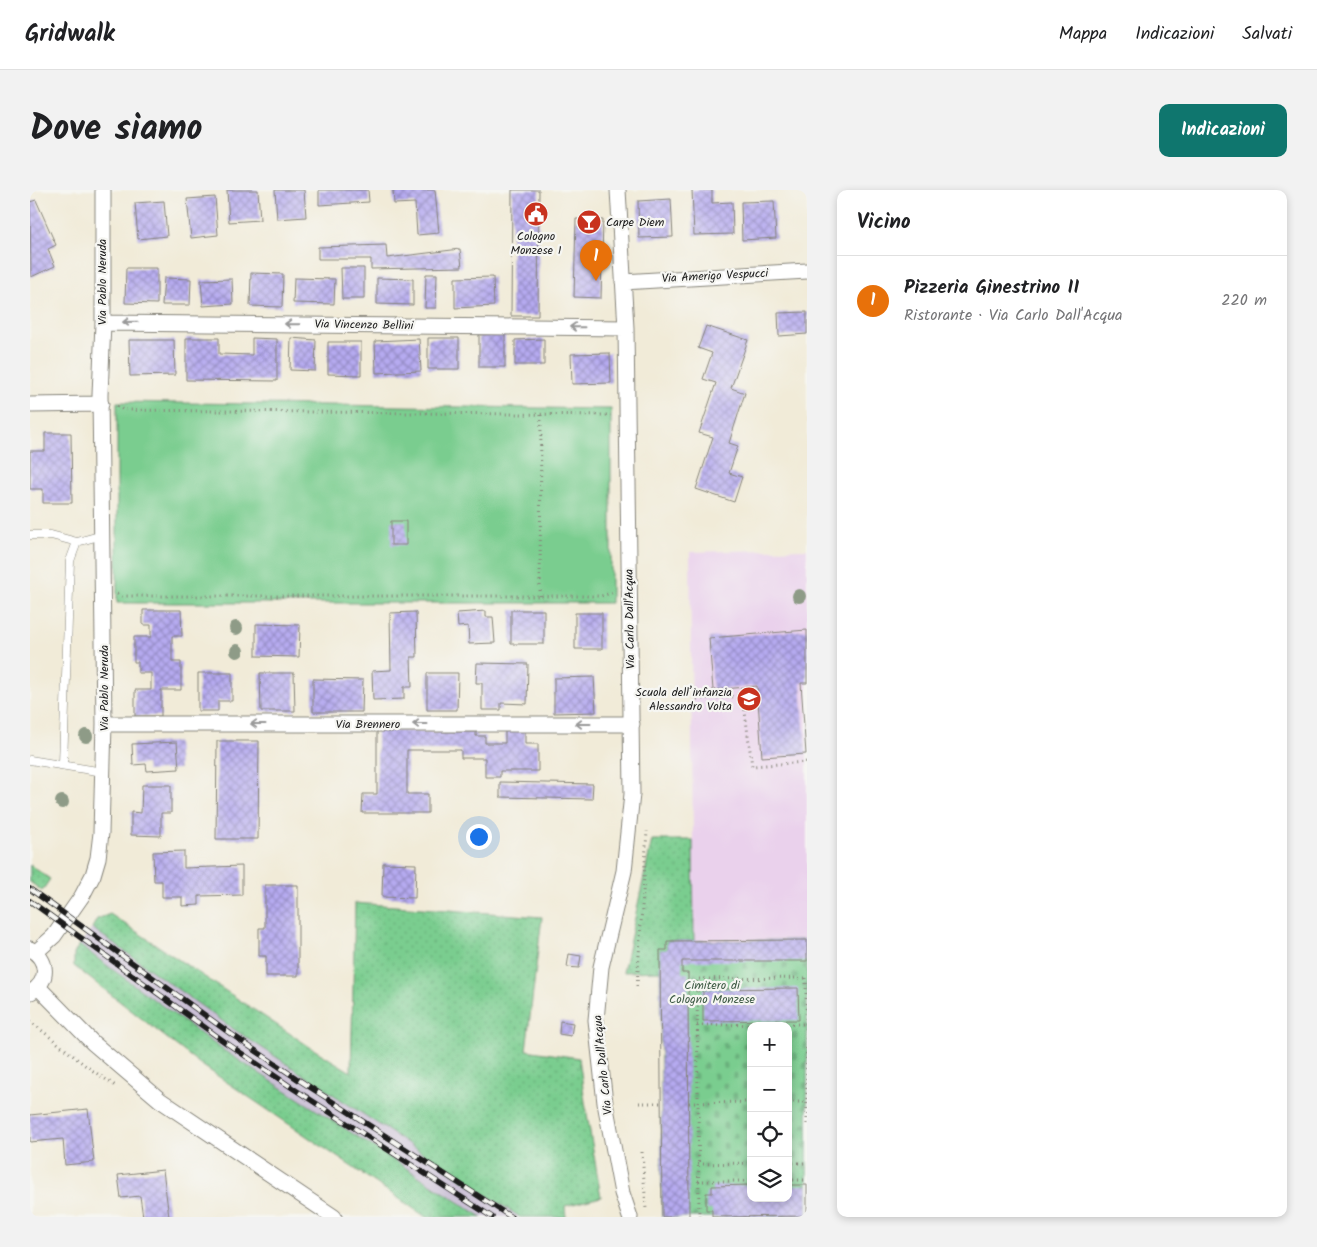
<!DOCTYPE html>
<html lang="it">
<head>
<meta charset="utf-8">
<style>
	body { margin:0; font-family:Kalam,sans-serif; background:#f2f2f2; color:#202124 }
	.controls { position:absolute; right:15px; bottom:15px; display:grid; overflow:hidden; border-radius:10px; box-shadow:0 2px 8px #0003 }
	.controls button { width:45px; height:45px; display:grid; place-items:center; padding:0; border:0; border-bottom:1px solid #e0e0e0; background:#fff; color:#202124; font:25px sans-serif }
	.you { position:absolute; left:448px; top:646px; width:18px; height:18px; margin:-12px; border:4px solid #fff; border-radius:50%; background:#1a73e8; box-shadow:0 0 0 8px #1a73e833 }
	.badge { display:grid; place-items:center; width:32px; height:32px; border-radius:50%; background:#0f766e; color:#fff; font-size:16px; font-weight:700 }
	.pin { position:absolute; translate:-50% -41px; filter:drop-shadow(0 1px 2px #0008) }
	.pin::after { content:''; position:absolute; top:26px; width:18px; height:15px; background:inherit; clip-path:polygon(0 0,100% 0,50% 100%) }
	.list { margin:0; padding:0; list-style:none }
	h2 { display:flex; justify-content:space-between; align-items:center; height:65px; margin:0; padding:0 20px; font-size:21px }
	h2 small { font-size:16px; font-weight:400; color:#757577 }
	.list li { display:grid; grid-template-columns:32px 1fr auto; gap:15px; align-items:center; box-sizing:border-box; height:90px; padding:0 20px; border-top:1px solid #e0e0e0 }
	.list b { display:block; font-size:19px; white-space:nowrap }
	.list p { margin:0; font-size:16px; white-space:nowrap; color:#757577 }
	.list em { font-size:16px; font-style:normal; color:#757577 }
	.icon { flex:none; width:28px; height:28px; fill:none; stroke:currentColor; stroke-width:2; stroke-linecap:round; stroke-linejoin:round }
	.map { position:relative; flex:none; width:777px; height:1027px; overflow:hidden; border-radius:10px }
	header { display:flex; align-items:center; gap:30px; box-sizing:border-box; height:70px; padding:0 25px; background:#fff; border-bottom:1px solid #e0e0e0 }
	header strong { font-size:24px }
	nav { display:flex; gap:28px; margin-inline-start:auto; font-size:18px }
	.intro { display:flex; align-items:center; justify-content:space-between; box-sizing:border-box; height:120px; padding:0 30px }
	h1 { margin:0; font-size:35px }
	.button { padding:12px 22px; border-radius:10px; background:#0f766e; color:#fff; font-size:18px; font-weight:700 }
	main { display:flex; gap:30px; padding:0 30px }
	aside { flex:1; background:#fff; border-radius:10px; box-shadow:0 2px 8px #0003 }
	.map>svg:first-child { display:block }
	.built { fill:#ead1ec }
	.railway { fill:#cabfd6 }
	.grass { fill:url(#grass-dots); stroke:#4b7456 }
	.cemetery { fill:url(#cemetery-stones); stroke:#4b7456; fill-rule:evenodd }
	.park { fill:#7acd8f; stroke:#4b7456 }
	.building { fill:url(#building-cross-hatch) }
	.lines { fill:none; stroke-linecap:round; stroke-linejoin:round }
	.service-casing { stroke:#86847a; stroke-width:9 }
	.minor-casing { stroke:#86847a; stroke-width:17 }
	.path { stroke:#86847a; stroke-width:3; stroke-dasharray:1 4; stroke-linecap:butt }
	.service { stroke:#fff; stroke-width:8 }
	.minor { stroke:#fff; stroke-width:15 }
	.rail-casing { stroke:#1c1c1c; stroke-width:5.5 }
	.rail { stroke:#f6f6f2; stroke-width:4; stroke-dasharray:11; stroke-linecap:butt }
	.tree { fill:#8e9b87 }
	.oneway { stroke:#999 }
	.labels { text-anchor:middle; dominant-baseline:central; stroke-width:4.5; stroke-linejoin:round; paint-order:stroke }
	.poi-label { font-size:12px; fill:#1c1c1c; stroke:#f6f6f2; text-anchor:start }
	.street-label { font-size:12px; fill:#1c1c1c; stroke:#f6f6f2 }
	.park-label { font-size:12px; fill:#3d5a44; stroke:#f6f6f2 }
</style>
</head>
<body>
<header>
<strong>Gridwalk</strong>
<nav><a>Mappa</a><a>Indicazioni</a><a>Salvati</a></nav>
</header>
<div class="intro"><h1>Dove siamo</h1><a class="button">Indicazioni</a></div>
<main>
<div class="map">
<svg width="777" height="1027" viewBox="0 0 777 1027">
	<defs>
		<pattern id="grass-dots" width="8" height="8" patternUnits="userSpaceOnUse" patternTransform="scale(1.25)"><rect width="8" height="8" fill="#7acd8f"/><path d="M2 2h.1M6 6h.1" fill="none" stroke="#69af7b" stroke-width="1.8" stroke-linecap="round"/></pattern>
		<pattern id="cemetery-stones" width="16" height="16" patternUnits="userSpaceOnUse" patternTransform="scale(1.25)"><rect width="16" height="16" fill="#7acd8f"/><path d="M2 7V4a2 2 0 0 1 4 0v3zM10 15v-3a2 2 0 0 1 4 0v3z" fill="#69af7b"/></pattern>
		<pattern id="building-cross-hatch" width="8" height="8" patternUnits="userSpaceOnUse" patternTransform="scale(1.25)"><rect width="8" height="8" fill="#b6aaf0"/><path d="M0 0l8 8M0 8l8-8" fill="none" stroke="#938ac2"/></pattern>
	</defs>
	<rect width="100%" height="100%" fill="#f6f6f2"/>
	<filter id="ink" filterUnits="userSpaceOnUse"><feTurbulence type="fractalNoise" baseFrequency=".02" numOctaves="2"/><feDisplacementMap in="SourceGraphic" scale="10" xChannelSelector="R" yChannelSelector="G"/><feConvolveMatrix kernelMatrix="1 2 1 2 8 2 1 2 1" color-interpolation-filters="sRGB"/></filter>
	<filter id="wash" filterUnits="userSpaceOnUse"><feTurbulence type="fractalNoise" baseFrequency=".0096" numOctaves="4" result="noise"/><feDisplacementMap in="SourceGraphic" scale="20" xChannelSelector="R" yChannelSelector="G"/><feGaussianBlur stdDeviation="1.12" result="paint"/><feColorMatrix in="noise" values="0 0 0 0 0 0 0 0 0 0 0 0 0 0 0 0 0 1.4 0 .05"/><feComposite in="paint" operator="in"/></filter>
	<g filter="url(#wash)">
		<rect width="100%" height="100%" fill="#f1ebd8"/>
		<!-- built -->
		<path class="built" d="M777 359V750L664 751 660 362Z"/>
		<!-- railway -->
		<path class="railway" d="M62 738 205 840 490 1027H452L190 858 49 755Z"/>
		<!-- grass -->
		<path class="grass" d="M622 650H663L664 751H637V760L630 781 593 782Z
			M0 675 20 689 12 701 0 692Z
			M325 713 512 727 496 860 549 868 555 912 571 1007 535 1016 536 1027H490L205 840 62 738 67 729 80 724 280 857 321 882Z
			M49 755 190 858 452 1027H396L170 874 44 776V764Z"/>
		<!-- cemetery -->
		<path class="cemetery" d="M777 750V1027H632L630 760H637V751ZM721 836H758V1008H721Z"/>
		<!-- park -->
		<path class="park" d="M87 212 581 219V413H87Z"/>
		<g id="blocks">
			<!-- building -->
			<path class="building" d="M197 0H228L230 30 199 32Z
				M245 0H274L276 27 247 29Z
				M289 0H338L339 12 289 15Z
				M363 0H405L409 43 387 45 385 13 364 14Z
				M482 0H509L508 126H481Z
				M662 0H682V13L702 12 703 44 664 45Z
				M185 7 188 45 161 48 157 9Z
				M641 9 643 47 609 48 608 11Z
				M6 10 26 55 18 59 25 76 1 87 0 12Z
				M134 11 137 46 108 49 105 13Z
				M744 11 746 48 712 50 711 12Z
				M546 29 573 30 571 108 544 107Z
				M356 55 357 68 430 59 432 77 341 79V69H288V57Z
				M96 78H127V114L95 113Z
				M311 78H334V109H312Z
				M221 83 253 84 252 117 220 116Z
				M396 84H407L406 118H395Z
				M463 87 464 116 425 118V88Z
				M134 88 161 89 160 115H132Z
				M264 88 305 89 304 114 263 113Z
				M347 88 383 89V115L347 114Z
				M202 89 203 114 173 116 171 90Z
				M777 122V144L749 146 748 123Z
				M676 136 718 150 701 198 715 203 699 253 708 256 699 283 712 287 704 312 666 299 683 247 669 243 686 193 673 189 682 163 668 158Z
				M475 144V177H449V145Z
				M156 148H189V164L222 165V148L247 149V191L156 190Z
				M261 148 286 150 285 181 260 180Z
				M398 148H429V179H398Z
				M389 149 391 181 346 183 345 151Z
				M514 149V175H485V150Z
				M99 150H144L145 185 100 186Z
				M298 152H331V185L298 184Z
				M580 163 581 193 542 194 541 164Z
				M15 243H41L42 313H13V299H0V261H15Z
				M361 331H376V355H361Z
				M113 420H151L152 446H142V472H151V500H131V526H105V500H121V483H108V472H104V447H121V435H113Z
				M481 420H514V454H481Z
				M456 421V427H463L465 453 439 454 438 436 428 437 427 423Z
				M386 422 387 467H381L382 497H374V509L343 510 342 481 361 480 360 423Z
				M545 423H572V459H545Z
				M226 434 270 435 269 467 226 466Z
				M777 440V493H771L776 564 732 567 727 496 683 500 679 448Z
				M447 473 498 474 497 514 471 513V520H452V493H446Z
				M168 483H202V511H188V521H168Z
				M230 483H264L265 521H231Z
				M397 483H428L427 520H397Z
				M564 487 566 522 524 523V488Z
				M283 489 333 490 332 522H283Z
				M347 541 446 542V546H455V553H475V541H495V554H508V581H470V587H455V568H431V560H377V604H398V623H332L333 604H347Z
				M187 551H229L228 649H186Z
				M147 552 149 579 117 581 116 574 103 575 102 554Z
				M470 592 563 594 562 609 470 607Z
				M112 595H141V623H131V646L101 645V622L111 623Z
				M154 661V678L212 676V705L169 706V715L152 716V707H132V691H124L123 662Z
				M353 673 386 674 385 708 352 707Z
				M235 695H268V786H236V766H229V738H235Z
				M777 750V771H652V783H658L659 1027H632L630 760H637V751Z
				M539 764 551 766 549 778 537 777Z
				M768 798 769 830 673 831V799Z
				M530 831 543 833 541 846 529 844Z
				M58 919 64 972 35 975 33 949 0 952V925Z
				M133 980 139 1027H113L110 1006 91 1008 88 985Z
				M721 995V1008H758V995H777V1026L682 1027V1020H676V1003H682V996Z"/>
		</g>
	</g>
	<g filter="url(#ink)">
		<use href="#blocks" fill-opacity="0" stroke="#86847a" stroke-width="1"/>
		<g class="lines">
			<defs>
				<path id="service" d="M0 345H21L47 352
					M0 570 73 582
					M33 574 40 371 47 352 73 345"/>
				<path id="minor" d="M588 0 596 138 602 604 594 681 571 777 566 830 575 913 592 1003 600 1027
					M593 92 777 81
					M73 133 596 138
					M0 215 71 214
					M74 534H602
					M0 759C18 769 20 791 1 802
					M6 762 24 746 52 706 63 685 68 668 71 643 74 534 70 205 73 133V0
					M8 797 63 853 130 910 304 1027"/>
			</defs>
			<!-- service casing -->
			<use href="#service" class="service-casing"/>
			<!-- minor casing -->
			<use href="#minor" class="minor-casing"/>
			<!-- path -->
			<path class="path" d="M87 216 93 220 581 225
				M87 404 92 406H571L585 402
				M510 406 511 224
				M667 509 713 506 722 576 777 572
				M776 788 777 937
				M607 796 617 641
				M0 831 56 876 87 897
				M667 835 776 834
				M758 912H777
				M609 913H631
				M659 913 721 912
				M612 962 616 1019
				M758 973H777
				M668 974 721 973
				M758 990H777
				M668 991H721
				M669 1027 667 789 777 788"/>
			<!-- service -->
			<use href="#service" class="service"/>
			<!-- minor -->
			<use href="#minor" class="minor"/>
			<defs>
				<path id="rail" d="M0 699 201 844 269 890 481 1027
					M0 711 195 852 264 899 462 1027"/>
			</defs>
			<!-- rail casing -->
			<use href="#rail" class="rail-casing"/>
			<!-- rail -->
			<use href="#rail" class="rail"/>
		</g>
		<!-- trees -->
		<g class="tree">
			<circle cx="769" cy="406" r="7"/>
			<circle cx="206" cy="438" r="7"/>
			<circle cx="207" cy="461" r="7"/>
			<circle cx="56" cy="546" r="7"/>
			<circle cx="32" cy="612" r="7"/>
		</g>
		<!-- one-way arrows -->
		<defs><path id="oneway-shaft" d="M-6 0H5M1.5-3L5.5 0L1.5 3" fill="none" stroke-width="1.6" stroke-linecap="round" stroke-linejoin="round" transform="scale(1.25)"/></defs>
		<g class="oneway">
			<use href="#oneway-shaft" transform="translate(100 132) rotate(179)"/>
			<use href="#oneway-shaft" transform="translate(262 134) rotate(-179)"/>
			<use href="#oneway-shaft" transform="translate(547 137) rotate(-179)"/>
			<use href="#oneway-shaft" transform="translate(228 534) rotate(-180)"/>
			<use href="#oneway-shaft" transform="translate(390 534) rotate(-180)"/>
			<use href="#oneway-shaft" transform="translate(553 534) rotate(-180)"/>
		</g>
	</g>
	<!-- icons -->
	<defs>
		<symbol id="civic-disc" viewBox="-11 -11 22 22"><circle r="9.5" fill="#c8321e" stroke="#f6f6f2"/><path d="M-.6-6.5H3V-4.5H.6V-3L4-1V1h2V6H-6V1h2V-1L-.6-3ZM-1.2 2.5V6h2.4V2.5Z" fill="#fff"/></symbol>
		<symbol id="bar-disc" viewBox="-11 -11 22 22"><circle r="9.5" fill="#c8321e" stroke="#f6f6f2"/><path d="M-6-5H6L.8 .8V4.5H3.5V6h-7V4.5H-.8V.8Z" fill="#fff"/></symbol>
		<symbol id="school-disc" viewBox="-11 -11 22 22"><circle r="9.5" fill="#c8321e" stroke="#f6f6f2"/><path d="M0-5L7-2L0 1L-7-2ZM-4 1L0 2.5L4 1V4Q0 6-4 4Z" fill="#fff"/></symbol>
	</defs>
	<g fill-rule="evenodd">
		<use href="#civic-disc" x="492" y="10" width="28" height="28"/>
		<use href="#bar-disc" x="545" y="18" width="28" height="28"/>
		<use href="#school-disc" x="705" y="495" width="28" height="28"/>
	</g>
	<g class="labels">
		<!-- poi labels -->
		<g class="poi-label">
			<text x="576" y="32">Carpe Diem</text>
			<text x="506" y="46" text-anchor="middle">Cologno<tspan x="506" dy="14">Monzese 1</tspan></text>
			<text x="702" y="502" text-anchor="end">Scuola dell’infanzia<tspan x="702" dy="14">Alessandro Volta</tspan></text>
		</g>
		<!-- street labels -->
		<g class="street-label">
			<text transform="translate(685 86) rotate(-3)">Via Amerigo Vespucci</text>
			<text transform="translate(72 92) rotate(-90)">Via Pablo Neruda</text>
			<text transform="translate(334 135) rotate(1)">Via Vincenzo Bellini</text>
			<text transform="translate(600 429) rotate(-91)">Via Carlo Dall'Acqua</text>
			<text transform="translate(74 498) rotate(-90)">Via Pablo Neruda</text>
			<text x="338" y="534">Via Brennero</text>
			<text transform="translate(573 875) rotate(-96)">Via Carlo Dall'Acqua</text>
		</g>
		<!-- park labels -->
		<g class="park-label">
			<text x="682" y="795">Cimitero di<tspan x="682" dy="14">Cologno Monzese</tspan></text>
		</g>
	</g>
</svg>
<div class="controls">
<button>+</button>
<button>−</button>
<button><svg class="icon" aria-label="locate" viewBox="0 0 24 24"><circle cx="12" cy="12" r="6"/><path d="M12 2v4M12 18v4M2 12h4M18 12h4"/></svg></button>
<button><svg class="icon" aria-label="layers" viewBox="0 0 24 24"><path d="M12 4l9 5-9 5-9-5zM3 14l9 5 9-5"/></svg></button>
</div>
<div class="you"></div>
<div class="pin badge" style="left:566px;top:91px;background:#e8710a">1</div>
</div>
<aside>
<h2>Vicino<small></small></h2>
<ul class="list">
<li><span class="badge" style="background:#e8710a">1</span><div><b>Pizzeria Ginestrino II</b><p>Ristorante · Via Carlo Dall'Acqua</p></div><em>220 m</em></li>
</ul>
</aside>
</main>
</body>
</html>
